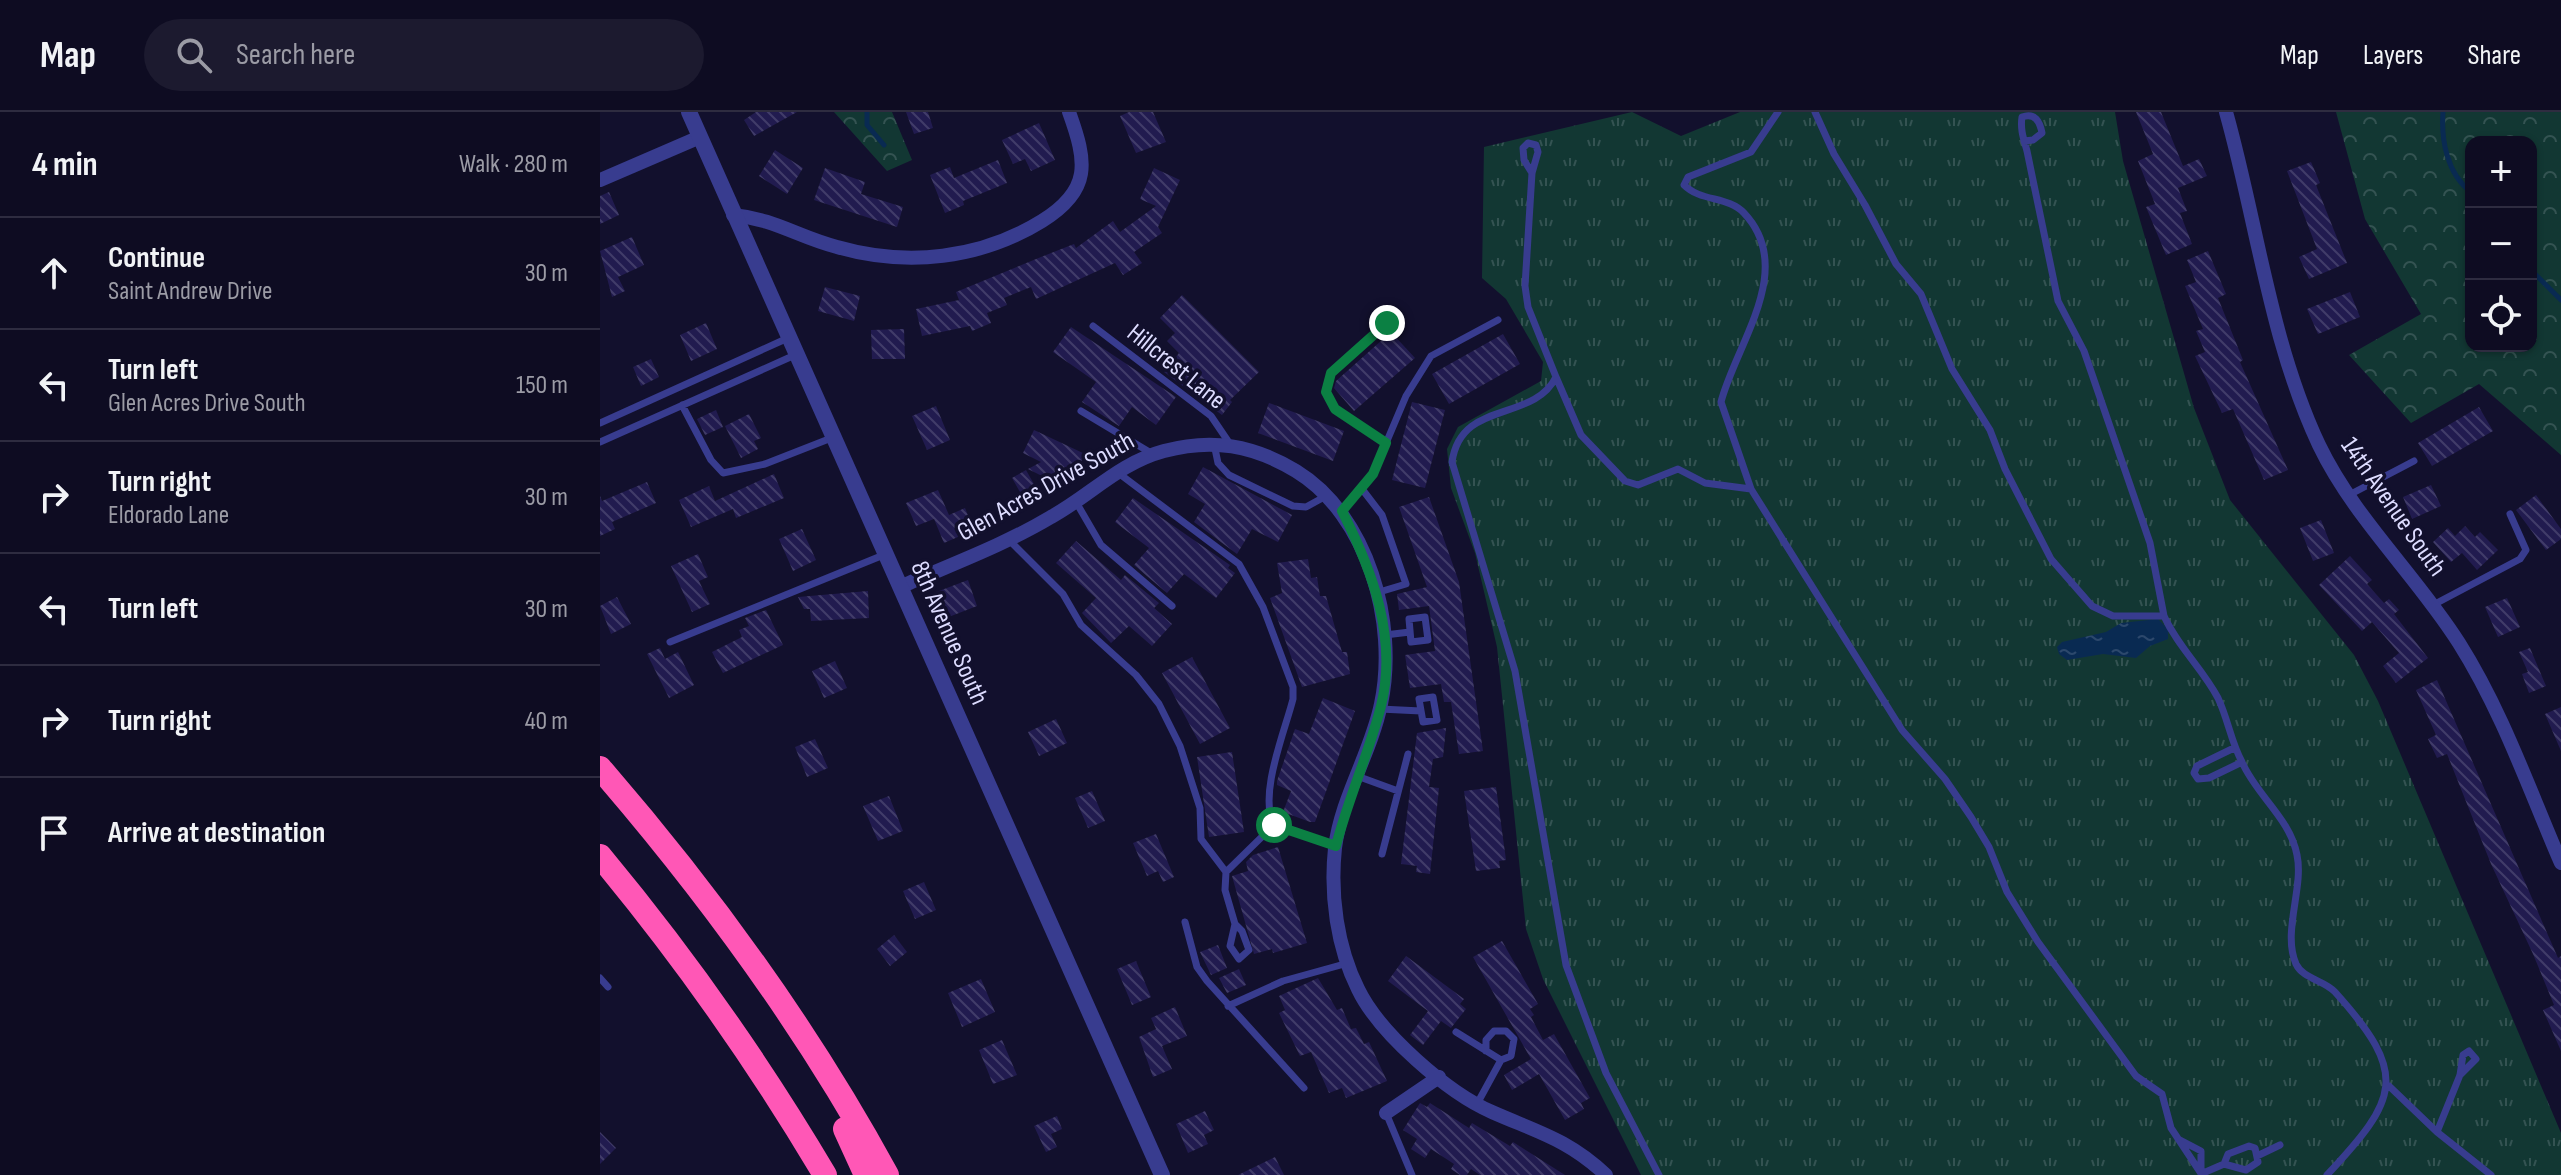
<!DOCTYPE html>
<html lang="en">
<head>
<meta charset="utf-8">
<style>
	body { margin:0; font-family:"Sofia Sans Condensed",sans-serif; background:#1c1a2f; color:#f1f3f6 }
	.controls { position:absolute; right:24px; top:24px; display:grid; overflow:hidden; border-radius:16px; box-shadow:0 2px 6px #0004 }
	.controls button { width:72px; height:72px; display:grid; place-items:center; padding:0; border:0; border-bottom:2px solid #2e2c40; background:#0e0c22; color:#f1f3f6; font:40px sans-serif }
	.stop { position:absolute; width:24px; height:24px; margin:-18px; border:6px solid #0b8043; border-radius:50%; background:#fff }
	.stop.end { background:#0b8043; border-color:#fff; box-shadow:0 2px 8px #0008 }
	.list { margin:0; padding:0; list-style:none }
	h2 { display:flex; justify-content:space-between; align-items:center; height:104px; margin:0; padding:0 32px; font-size:34px }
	h2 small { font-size:26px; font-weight:400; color:#9b9ba5 }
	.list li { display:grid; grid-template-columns:52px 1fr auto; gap:24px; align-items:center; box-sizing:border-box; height:112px; padding:0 32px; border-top:2px solid #2e2c40 }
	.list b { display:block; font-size:30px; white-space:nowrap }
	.list p { margin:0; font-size:26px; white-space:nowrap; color:#9b9ba5 }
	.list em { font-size:26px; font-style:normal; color:#9b9ba5 }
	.icon { flex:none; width:44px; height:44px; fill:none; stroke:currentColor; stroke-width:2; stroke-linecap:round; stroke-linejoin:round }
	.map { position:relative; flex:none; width:1961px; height:1063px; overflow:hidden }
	header { display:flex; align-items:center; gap:48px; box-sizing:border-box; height:112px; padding:0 40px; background:#0e0c22; border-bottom:2px solid #2e2c40 }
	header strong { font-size:38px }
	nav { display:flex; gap:44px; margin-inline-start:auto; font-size:28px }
	.search { width:560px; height:72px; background:#1c1a2f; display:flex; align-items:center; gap:20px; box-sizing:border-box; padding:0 28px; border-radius:44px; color:#9b9ba5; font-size:30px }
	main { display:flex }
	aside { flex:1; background:#0e0c22 }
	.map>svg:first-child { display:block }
	.grass { fill:url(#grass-tufts) }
	.forest { fill:url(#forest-crowns); fill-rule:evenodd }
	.water { fill:url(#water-ripples) }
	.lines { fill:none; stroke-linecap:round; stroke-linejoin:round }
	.stream { stroke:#092a52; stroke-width:5 }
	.building { fill:url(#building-back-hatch) }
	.service { stroke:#383c8f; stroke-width:7 }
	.minor { stroke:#383c8f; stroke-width:14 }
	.tertiary { stroke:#383c8f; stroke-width:16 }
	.motorway { stroke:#ff57b6; stroke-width:24 }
	.route { stroke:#0b8043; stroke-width:10 }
	.labels { text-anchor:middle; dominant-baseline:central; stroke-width:7; stroke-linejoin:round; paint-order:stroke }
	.street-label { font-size:26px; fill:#dddcff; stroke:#12102d }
</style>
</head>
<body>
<header>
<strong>Map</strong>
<div class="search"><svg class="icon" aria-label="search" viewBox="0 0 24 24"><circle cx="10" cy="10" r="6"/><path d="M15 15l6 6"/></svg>Search here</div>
<nav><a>Map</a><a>Layers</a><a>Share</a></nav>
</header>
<main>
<aside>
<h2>4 min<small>Walk · 280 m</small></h2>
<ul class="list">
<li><svg class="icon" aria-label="ahead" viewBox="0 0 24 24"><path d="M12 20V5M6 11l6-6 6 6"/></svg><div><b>Continue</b><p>Saint Andrew Drive</p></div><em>30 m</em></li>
<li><svg class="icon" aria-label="left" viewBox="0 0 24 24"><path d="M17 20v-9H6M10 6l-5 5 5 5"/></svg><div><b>Turn left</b><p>Glen Acres Drive South</p></div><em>150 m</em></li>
<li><svg class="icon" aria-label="right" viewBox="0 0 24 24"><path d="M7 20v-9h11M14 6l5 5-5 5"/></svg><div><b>Turn right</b><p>Eldorado Lane</p></div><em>30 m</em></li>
<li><svg class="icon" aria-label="left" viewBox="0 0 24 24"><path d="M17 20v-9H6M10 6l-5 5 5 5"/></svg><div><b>Turn left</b></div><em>30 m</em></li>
<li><svg class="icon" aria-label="right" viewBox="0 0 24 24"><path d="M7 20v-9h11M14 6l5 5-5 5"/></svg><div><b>Turn right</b></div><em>40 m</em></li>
<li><svg class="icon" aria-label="arrive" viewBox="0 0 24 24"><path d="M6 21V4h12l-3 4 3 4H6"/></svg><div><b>Arrive at destination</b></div></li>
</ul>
</aside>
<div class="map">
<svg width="1961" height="1063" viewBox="0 0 1961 1063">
	<defs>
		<pattern id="grass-tufts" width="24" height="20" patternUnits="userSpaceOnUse" patternTransform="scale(2)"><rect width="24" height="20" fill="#123733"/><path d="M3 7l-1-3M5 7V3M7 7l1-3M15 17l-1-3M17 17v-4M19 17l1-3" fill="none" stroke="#345352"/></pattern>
		<pattern id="forest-crowns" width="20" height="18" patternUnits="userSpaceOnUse" patternTransform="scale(2)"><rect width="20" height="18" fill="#123733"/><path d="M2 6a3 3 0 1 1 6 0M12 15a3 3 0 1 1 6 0" fill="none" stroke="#345352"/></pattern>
		<pattern id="water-ripples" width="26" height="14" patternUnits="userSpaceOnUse" patternTransform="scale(2)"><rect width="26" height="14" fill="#092a52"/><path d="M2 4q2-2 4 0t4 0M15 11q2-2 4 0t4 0" fill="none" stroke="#2c486c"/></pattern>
		<pattern id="building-back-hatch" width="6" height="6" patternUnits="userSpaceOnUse" patternTransform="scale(2)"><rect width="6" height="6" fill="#211b4f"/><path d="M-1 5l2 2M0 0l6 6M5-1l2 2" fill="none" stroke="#413c69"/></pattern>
	</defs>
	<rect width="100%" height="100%" fill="#12102d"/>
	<!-- grass -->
	<path class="grass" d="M1032 0 1081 24 1140 0H1515L1523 49 1594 296 1630 388 1754 543 1778 589 1961 1021V1063H1041L943 867 926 817 897 535 875 441 851 376 847 337 858 315 941 269 943 250 906 187 882 166 884 35Z"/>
	<!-- forest -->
	<path class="forest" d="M234 0H292L312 48 287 59Z
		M1736 0H1961V343L1879 272 1811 311 1749 243 1821 202 1765 107ZM1931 30V234H1871V30Z"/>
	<!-- water -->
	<path class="water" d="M1558 507 1568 517V527L1550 534 1536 546 1503 542 1467 548 1459 542 1457 535 1462 530 1506 520 1521 511Z"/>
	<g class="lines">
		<!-- stream -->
		<path class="stream" d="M267 0V13L284 33
			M1843 0C1841 28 1847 62 1871 80
			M1931 158 1961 188"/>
	</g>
	<!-- building -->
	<path class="building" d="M156 0H197L154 24 144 8Z
		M306 0H328L333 16 314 22Z
		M529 0H553L566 30 536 41 520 4Z
		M1536 0H1561L1583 54 1599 47 1607 64 1578 76 1587 99 1580 101 1592 132 1566 143 1546 95 1555 92 1538 49 1553 42Z
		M439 11 455 48 431 59 425 47 413 52 402 28Z
		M175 38 203 56 187 82 159 64Z
		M398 48 407 71 363 89 364 93 345 101 330 63 350 55 354 66Z
		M1711 50 1720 71 1716 73 1747 151 1709 167 1699 145 1717 137 1687 59Z
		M225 56 265 70 261 82 303 95 297 115 214 88Z
		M554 56 580 68 558 115 562 121 534 140 542 151 523 163 515 151 436 187 431 175 404 186 407 193 387 201 391 211 372 219 370 214 322 224 316 197 359 188 356 180 441 145 474 132 476 136 513 109 520 120 556 94 540 87Z
		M9 80 19 103 0 112V84Z
		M32 125 44 153 18 165 25 179 12 185 0 139Z
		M1608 139 1626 182 1618 186 1643 248 1640 250 1688 358 1664 368 1633 297 1622 301 1595 244 1605 240 1596 219 1603 217 1585 174 1596 170 1587 148Z
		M225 175 260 184 254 209 218 199Z
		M1750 180 1760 205 1718 222 1707 197Z
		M582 183 659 260 630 288 632 290 622 303 564 260 579 241 567 229 575 221 560 206Z
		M106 211 117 237 91 249 80 223Z
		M471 215 576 285 556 313 532 295 519 314 482 290 496 270 453 240Z
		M304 217 305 247H272L271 218Z
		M791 220 815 246 754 299 734 276 736 269Z
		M903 222 920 252 849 292 832 262Z
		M51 247 59 265 41 274 33 255Z
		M812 290 845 298 825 376 792 368Z
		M669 291 744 319 733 349 658 321Z
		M336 294 350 328 327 338 312 304Z
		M1879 295 1893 319 1832 354 1818 331Z
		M116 298 123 315 105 323 97 307Z
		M149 302 161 326 154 329 158 337 141 346 125 314Z
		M434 318 485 342 474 365 464 360 458 372 428 357 441 350 423 341Z
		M603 355 692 403 678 430 652 417 637 442 594 410 605 392 588 382Z
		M426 358 439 381 425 389 412 366Z
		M174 362 184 386 136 406 133 397 91 415 79 388 109 374 115 389Z
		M47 370 56 391 12 410 15 417 0 424V384L2 389Z
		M1831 373 1841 394 1812 407 1803 385Z
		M338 378 349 403 365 396 374 418 344 431 334 407 316 414 306 391Z
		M1936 383 1961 417V427L1946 438 1916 398Z
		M829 385 859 470 883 639 859 642 851 590H844L841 572 810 576 805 543 835 539 829 494 799 498 797 482 827 475 799 395Z
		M533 386 630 453 628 456 635 461 616 486 584 462 567 481 534 453 549 436 515 410Z
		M1721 408 1734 441 1713 449 1700 416Z
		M1865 414 1875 425 1880 420 1898 438 1877 458 1862 441 1851 450 1833 430 1848 416 1855 424Z
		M202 417 216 448 193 459 179 427Z
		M476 429 521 468 525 463 559 491 554 496 572 512 552 534 529 514 511 531 482 501 496 486 456 451Z
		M98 442 108 465 99 469 110 492 92 500 71 454Z
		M1750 444 1772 468 1767 472 1784 491 1789 487 1799 498 1794 502 1828 546 1796 571 1783 554 1799 541 1772 510 1762 519 1719 473Z
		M708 447 711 466 717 465 720 484H726L742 540H747L750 562 702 575 670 486 682 481 677 451Z
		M368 468 377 494 341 508 331 482Z
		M268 479 269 506 211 509 210 497H204L198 485Z
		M17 485 31 512 11 522 0 494Z
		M1907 486 1920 515 1898 525 1885 495Z
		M166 498 183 533 123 561 112 540 142 525 139 518 149 514 145 506Z
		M60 536 65 547 78 540 94 573 69 586 47 542Z
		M1930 536 1946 574 1929 581 1922 562 1928 560 1919 540Z
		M592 545 630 616 600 632 562 561Z
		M235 549 247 576 224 586 212 559Z
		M1837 568 1958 846 1961 844V939L1943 898 1954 893 1933 842 1891 752 1847 642 1837 646 1828 627 1836 623 1816 578Z
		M723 586 755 599 715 710H710L683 700 691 679 677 673V669L695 617 709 622Z
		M1961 595V639L1945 602Z
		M456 607 467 631 439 644 428 620Z
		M846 616 843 645 833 647 829 675 839 676 830 762 816 760 817 754 801 752 817 621Z
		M215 627 228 656 207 665 195 635Z
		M632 640 644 720 609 725 597 645Z
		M896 675 906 748 899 749 900 756 876 759 864 679Z
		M492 679 505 709 488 716 475 686Z
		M289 684 303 719 278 729 263 694Z
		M556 722 574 765 563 770 558 759 547 764 533 731Z
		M678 735 707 831 673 841 672 837 654 842 632 764 648 759 646 750 653 743Z
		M324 770 336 798 315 807 303 779Z
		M294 823 307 840 290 854 277 837Z
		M902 829 938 892 930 897 934 903 931 905 943 928 954 922 990 986 981 991 984 997 965 1008 939 962 912 978 904 963 931 947 873 845Z
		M618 833 627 856 611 863 600 840Z
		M806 844 864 887 860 892 866 897 851 916 841 909 823 933 810 923 828 899 788 869Z
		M536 849 551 885 532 893 517 857Z
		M639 857 646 873 627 881 619 866Z
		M718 866 737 898 742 896 751 917 756 916 764 932 769 930 787 969 746 986 742 976 729 981 711 940 700 944 679 901 685 898 679 884Z
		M381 867 395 900 362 915 348 881Z
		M575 895 587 924 562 934 572 957 553 965 539 925 556 917 551 906Z
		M402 928 417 963 393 972 379 938Z
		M820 991 827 995 830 991 869 1016 872 1011 910 1034 913 1030 965 1063H880L871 1057 867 1063H860L851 1057 854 1052 831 1037 825 1046 811 1037 817 1027 803 1018Z
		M605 999 614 1018 604 1023 608 1032 588 1041 576 1012Z
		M457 1004 462 1017 451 1022 457 1035 446 1040 434 1014Z
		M0 1020 16 1036 0 1052Z
		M675 1045 684 1063H638Z"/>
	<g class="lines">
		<!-- service -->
		<path class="service" d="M1215 0 1234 42 1265 93 1296 152 1321 182 1352 257 1390 318 1405 357 1451 447 1492 494 1513 504H1564C1578 535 1602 556 1618 586 1628 607 1631 630 1642 650L1609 666 1598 667 1594 661 1597 654 1634 636
			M1424 29 1433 28 1442 21C1440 10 1435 0 1422 5 1420 18 1424 28 1427 39L1458 189 1484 239 1550 431 1564 504
			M932 61 924 48 923 36 928 31 936 33 938 40 932 61 925 174 928 195 956 265C933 311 861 287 852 350L915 559 966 853 1006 961 1059 1063
			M493 214 611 304 630 332
			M956 265 981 323 1025 369 1038 373 1078 357 1105 371 1151 377 1302 618 1345 667 1371 705 1389 735 1407 780 1438 830 1536 964 1562 982 1571 1016 1602 1063
			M82 293 111 348 123 361 165 352 234 325
			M481 299 551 341
			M0 311 188 226
			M0 330 195 243
			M786 331 735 297 726 280 731 261 787 211
			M614 332 618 351 629 363 693 394 706 395 726 384
			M517 360 639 452 663 495 693 575V587C685 619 658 683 674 713L626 760 625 778 635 812 630 834 639 847 649 838 642 819 635 812
			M762 377 782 403 806 472 776 481
			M1151 377 1121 290C1136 232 1197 157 1144 101 1128 84 1101 90 1084 73L1088 65 1151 40 1178 0
			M1749 383 1814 349
			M476 390 501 433 572 494
			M742 399 773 362 806 284 831 244 898 208
			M409 428 463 482 481 513 536 563 559 592 580 634 600 696 601 727 626 760
			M1833 493 1920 447 1926 438 1910 402
			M825 505 828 528 811 530 809 507Z
			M785 523 810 520
			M70 530 286 442
			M833 585 837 608 823 610 819 587Z
			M780 597 821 599
			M1642 650C1656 683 1690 706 1697 743 1704 776 1682 820 1696 852 1703 867 1724 868 1735 880 1810 963 1798 987 1727 1063
			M757 664 798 679
			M674 713 736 734
			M782 742 808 642
			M585 810 597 855 607 869 704 976
			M0 866 8 875
			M628 894 683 869 748 851
			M856 920 901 948 911 944 914 927 906 919H894L886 928V939
			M1789 974 1837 1020 1860 963 1863 943 1869 939 1876 947 1860 963
			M877 992 901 948
			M786 1001 812 1063
			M1837 1020 1891 1063
			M1580 1028 1601 1039V1062L1624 1052 1646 1058 1658 1050 1655 1036 1649 1034 1628 1042 1624 1052
			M1657 1044 1680 1033"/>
		<!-- minor -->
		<path class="minor" d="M1626 0C1657 110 1670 229 1719 333 1754 406 1816 463 1859 531 1902 599 1929 677 1961 751
			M0 68 100 25
			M133 103C175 107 198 125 237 135 307 155 381 147 442 109 492 78 487 50 469 0
			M302 474C352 452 404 433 451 405 491 383 519 351 564 339 612 326 653 333 696 359 768 403 798 511 781 592 771 641 741 686 735 736 730 783 737 835 758 877 779 921 848 981 892 1000 937 1020 968 1027 1006 1063
			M786 1001 839 965"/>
		<!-- tertiary -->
		<path class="tertiary" d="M89 0 562 1063"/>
		<!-- motorway -->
		<path class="motorway" d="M0 656C109 782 207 916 287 1063
			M0 744C84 845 158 950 225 1063
			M245 1017 266 1063"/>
	</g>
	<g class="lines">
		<!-- route -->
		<path class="route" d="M674 713 736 734C748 687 769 641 781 594 798 526 772 458 742 399L773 362 786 331 735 297 726 280 731 261 787 211"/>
	</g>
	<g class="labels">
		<!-- street labels -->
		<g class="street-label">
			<text transform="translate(576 255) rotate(39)">Hillcrest Lane</text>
			<text transform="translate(446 375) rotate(-29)">Glen Acres Drive South</text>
			<text transform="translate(1793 395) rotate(55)">14th Avenue South</text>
			<text transform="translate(349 521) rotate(66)">8th Avenue South</text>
		</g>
	</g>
</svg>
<div class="controls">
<button>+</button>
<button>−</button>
<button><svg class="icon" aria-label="locate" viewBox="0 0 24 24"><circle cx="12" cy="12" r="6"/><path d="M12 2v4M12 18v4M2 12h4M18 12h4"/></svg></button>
</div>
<div class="stop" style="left:674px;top:713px"></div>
<div class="stop end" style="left:787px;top:211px"></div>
</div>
</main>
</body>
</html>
